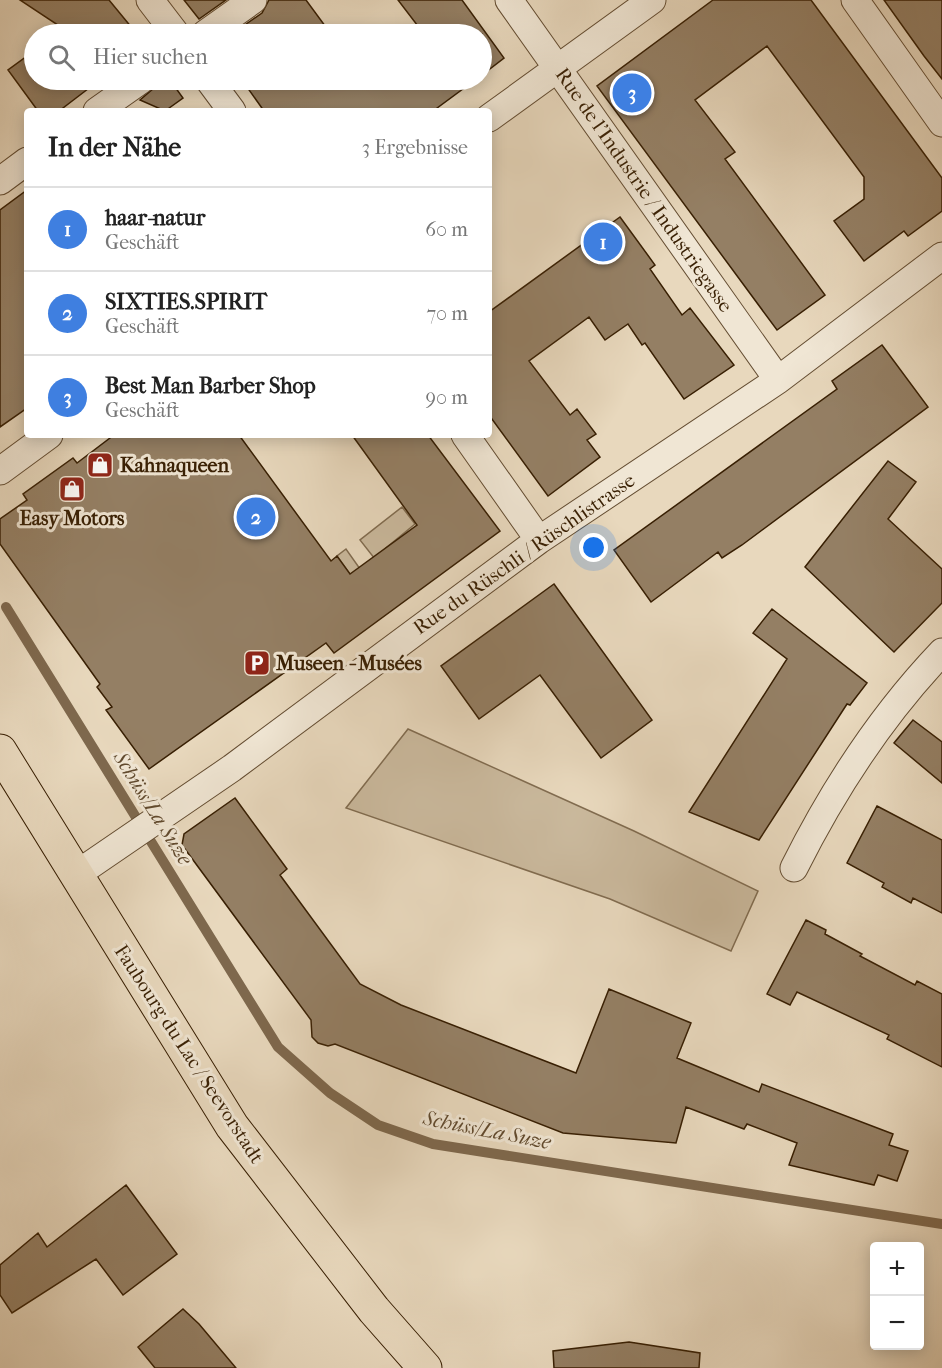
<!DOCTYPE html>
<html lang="de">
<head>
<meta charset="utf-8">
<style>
	body { margin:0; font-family:"IM FELL French Canon",serif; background:#f6f6f6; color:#222 }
	.controls { position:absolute; right:18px; bottom:18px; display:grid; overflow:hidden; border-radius:6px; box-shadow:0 3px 15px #0003 }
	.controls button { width:54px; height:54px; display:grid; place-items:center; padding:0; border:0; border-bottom:2px solid #e0e0e0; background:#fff; color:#222; font:30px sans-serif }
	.you { position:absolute; left:594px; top:548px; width:21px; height:21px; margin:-15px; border:4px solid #fff; border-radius:50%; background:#1a73e8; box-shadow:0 0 0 9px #1a73e833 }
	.badge { display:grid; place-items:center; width:39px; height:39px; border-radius:50%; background:#8f2418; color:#fff; font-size:20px; font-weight:700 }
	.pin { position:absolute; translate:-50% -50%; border:3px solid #fff; box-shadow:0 2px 6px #0006 }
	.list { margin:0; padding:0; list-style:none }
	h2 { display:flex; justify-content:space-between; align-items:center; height:78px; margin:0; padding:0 24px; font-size:26px }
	h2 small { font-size:20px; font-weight:400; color:#767676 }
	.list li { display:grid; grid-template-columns:39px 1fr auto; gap:18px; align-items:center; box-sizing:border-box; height:84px; padding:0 24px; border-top:2px solid #e0e0e0 }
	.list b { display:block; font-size:22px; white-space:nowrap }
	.list p { margin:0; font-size:20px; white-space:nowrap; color:#767676 }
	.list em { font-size:20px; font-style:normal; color:#767676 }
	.icon { flex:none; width:33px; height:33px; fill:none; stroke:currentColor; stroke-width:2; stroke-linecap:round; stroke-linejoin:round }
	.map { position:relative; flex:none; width:942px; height:1368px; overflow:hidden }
	.search { position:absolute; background:#fff; box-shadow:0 3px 15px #0003; left:24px; top:24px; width:468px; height:66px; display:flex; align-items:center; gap:15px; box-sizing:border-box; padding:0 21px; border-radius:33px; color:#767676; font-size:22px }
	.panel { position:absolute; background:#fff; box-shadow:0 3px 15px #0003; left:24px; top:108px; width:468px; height:330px; border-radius:6px }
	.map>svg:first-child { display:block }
	.green { fill:#cab99d; stroke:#816c50; stroke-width:1.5 }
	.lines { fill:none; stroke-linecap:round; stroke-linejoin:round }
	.stream { stroke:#7e684d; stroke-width:10 }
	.building { fill:#947f64; stroke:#381f03; stroke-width:1.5 }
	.minor-casing { stroke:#644d32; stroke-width:29 }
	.primary-casing { stroke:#381f03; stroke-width:35 }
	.minor { stroke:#f0e6d4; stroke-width:27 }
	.primary { stroke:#e8d8bd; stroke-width:33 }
	.labels { text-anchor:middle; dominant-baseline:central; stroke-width:6; stroke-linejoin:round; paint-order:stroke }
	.street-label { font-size:20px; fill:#381f03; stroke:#f0e6d4 }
	.poi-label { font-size:20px; font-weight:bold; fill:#381f03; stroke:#f0e6d4; text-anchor:start }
	.water-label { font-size:21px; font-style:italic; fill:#614a2e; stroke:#f0e6d4 }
</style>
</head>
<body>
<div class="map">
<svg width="942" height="1368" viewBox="0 0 942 1368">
	<rect width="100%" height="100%" fill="#e8d8bd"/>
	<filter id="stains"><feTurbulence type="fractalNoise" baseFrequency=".00333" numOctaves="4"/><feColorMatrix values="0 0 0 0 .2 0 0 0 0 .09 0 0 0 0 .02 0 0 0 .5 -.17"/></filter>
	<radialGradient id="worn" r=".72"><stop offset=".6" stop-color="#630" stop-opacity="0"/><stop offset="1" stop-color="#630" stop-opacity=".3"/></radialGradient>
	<!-- green -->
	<path class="green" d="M402 507 415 524 386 548 417 590 381 618 337 556 346 549 360 569 375 559 360 540Z
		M408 729 634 831 758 891 731 951 610 899 346 808Z"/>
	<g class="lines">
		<!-- stream -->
		<path class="stream" d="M6 607 278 1047 330 1093 378 1125 433 1144 942 1224"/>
	</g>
	<!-- building -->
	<path class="building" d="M20 0H109L137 34H57L64 29Z
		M184 0H226L199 19Z
		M269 0H306L331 34H232L262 13Z
		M398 0H462L504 58 482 75V34H424Z
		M713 0H811L942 178V211L908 236 904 231 864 261 834 221 864 199V177L767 46 695 100 735 152 725 159 825 295 777 330 597 86Z
		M884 0H942V79L924 56Z
		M34 51V80H114L106 86 97 82 59 111H38L8 70Z
		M157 80H170L183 98 165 111 140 100 155 87Z
		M242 80H363L366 83 371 80H475L433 111H264Z
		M27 190V408L0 427V210Z
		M620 217 655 265 650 269 682 315 690 308 734 365 684 399 645 343 642 345 628 324 605 340 589 317 529 361 570 415 577 409 596 434 587 440 600 457 548 496 489 415V312Z
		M882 345 928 407 742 545 722 558 718 552 651 602 614 550 837 389 832 381Z
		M114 435H239L331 561 337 556 350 574 417 525 352 435H428L500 531 334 653 326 643 149 769 106 710 112 707 97 687 100 684 0 544V519L27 500 23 494 73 458 77 463Z
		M888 461 916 482 888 519 942 569V603L894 652 805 567Z
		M554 584 652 720 601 758 540 675 479 719 441 666Z
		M772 609 867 683 850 705 847 704 759 840 689 812 787 659 753 633Z
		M913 720 942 742V783L894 743Z
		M235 798 287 869 280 875 360 984 401 1005 576 1073 609 989 691 1023 677 1058 759 1092 762 1084 893 1134 889 1145 908 1151 897 1181 878 1175 874 1185 789 1165 797 1143 747 1124 744 1129 686 1107 676 1143 563 1133 335 1044 328 1046 318 1043 312 1037 311 1020 182 845 184 834Z
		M877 806 942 840V913L913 898 911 903 882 887 884 883 847 863Z
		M806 920 826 930 825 934 862 954 860 956 915 985 917 981 942 994V1067L887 1039 889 1035 797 992 790 1005 767 994Z
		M126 1185 177 1254 123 1295 96 1259 12 1313 0 1295V1265L38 1233 47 1247Z
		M183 1309 199 1324 236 1368H155L138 1347Z
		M629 1342 700 1353 699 1368H554L553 1351Z"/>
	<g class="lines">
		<defs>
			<path id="minor" d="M150 0 176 34
				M509 0 778 380
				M855 0 942 123
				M205 34 253 0
				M209 80 232 111
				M97 111 141 80
				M489 118 652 0
				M0 181 27 161
				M465 435 539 540
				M0 471 49 435
				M794 868C834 788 881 716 942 652
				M77 874 232 768 539 540 778 380 942 256"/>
			<path id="primary" d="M0 751 232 1126 374 1310 425 1368"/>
		</defs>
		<!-- minor casing -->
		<use href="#minor" class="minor-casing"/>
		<!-- primary casing -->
		<use href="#primary" class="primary-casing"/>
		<!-- minor -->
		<use href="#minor" class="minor"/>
		<!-- primary -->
		<use href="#primary" class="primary"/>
	</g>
	<!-- icons -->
	<defs>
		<symbol id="shop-square" viewBox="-11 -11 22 22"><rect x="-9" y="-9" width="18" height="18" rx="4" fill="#8f2418" stroke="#f0e6d4"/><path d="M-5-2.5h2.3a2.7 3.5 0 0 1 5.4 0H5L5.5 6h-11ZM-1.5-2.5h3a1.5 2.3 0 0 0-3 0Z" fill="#fff"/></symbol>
		<symbol id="parking-square" viewBox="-11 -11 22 22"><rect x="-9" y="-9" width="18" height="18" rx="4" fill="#8f2418" stroke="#f0e6d4"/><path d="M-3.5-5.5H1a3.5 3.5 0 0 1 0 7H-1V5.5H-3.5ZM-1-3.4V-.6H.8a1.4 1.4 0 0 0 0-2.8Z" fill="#fff"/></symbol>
	</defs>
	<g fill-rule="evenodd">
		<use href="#shop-square" x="85" y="450" width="30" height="30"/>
		<use href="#shop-square" x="57" y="474" width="30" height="30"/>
		<use href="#parking-square" x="242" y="648" width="30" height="30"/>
	</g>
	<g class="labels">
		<!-- street labels -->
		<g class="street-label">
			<text transform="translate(644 190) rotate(55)">Rue de l'Industrie / Industriegasse</text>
			<text transform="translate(524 554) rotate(-35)">Rue du Rüschli / Rüschlistrasse</text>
			<text transform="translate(189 1054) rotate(57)">Faubourg du Lac / Seevorstadt</text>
		</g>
		<!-- poi labels -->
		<g class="poi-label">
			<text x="120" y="465">Kahnaqueen</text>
			<text x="72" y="518" text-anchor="middle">Easy Motors</text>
			<text x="276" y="663">Museen - Musées</text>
		</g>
		<!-- water labels -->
		<g class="water-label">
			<text transform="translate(153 808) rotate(58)">Schüss/La Suze</text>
			<text transform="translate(487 1130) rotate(11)">Schüss/La Suze</text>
		</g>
	</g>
	<rect width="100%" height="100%" filter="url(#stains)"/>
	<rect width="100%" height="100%" fill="url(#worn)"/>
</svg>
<div class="controls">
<button>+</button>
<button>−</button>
</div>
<div class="you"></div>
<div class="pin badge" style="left:603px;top:242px;background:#3f7fe0">1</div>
<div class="pin badge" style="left:256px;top:517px;background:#3f7fe0">2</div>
<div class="pin badge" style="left:632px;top:93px;background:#3f7fe0">3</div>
<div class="search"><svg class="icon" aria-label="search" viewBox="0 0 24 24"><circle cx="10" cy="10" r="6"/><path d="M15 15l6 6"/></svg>Hier suchen</div>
<section class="panel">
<h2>In der Nähe<small>3 Ergebnisse</small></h2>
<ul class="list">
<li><span class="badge" style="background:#3f7fe0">1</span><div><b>haar-natur</b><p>Geschäft</p></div><em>60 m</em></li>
<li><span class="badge" style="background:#3f7fe0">2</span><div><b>SIXTIES.SPIRIT</b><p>Geschäft</p></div><em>70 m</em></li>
<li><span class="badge" style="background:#3f7fe0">3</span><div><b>Best Man Barber Shop</b><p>Geschäft</p></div><em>90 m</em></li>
</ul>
</section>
</div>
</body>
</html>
